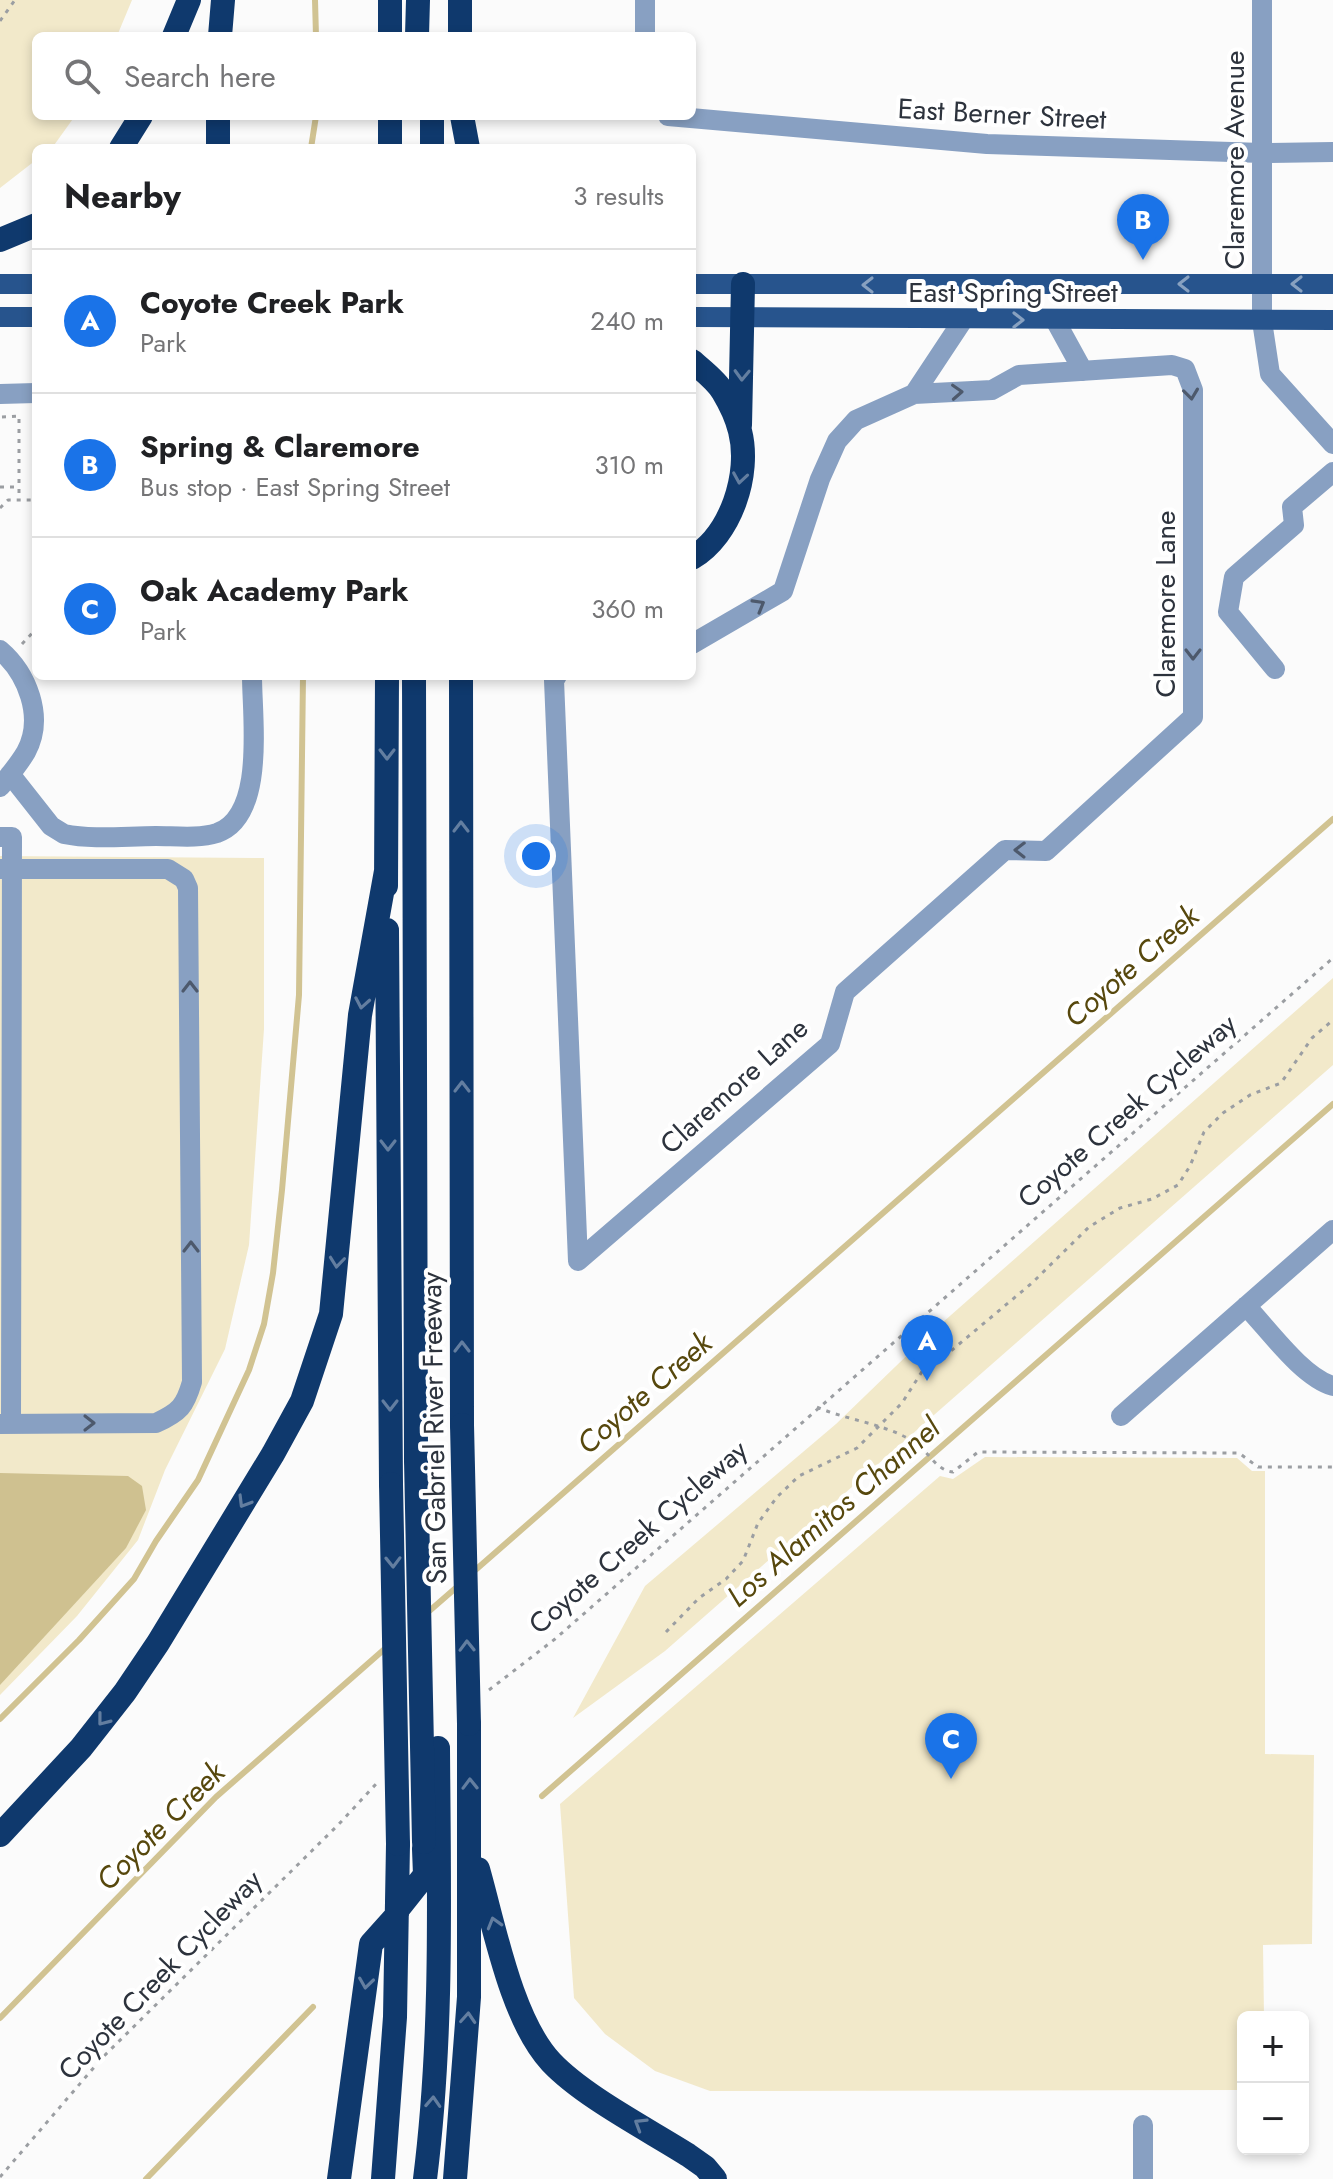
<!DOCTYPE html>
<html lang="en">
<head>
<meta charset="utf-8">
<style>
	body { margin:0; font-family:Jost,sans-serif; background:#f2f2f2; color:#202124 }
	.controls { position:absolute; right:24px; bottom:24px; display:grid; overflow:hidden; border-radius:12px; box-shadow:0 4px 12px #0003 }
	.controls button { width:72px; height:72px; display:grid; place-items:center; padding:0; border:0; border-bottom:2px solid #e0e0e0; background:#fff; color:#202124; font:40px sans-serif }
	.you { position:absolute; left:536px; top:856px; width:28px; height:28px; margin:-20px; border:6px solid #fff; border-radius:50%; background:#1a73e8; box-shadow:0 0 0 12px #1a73e833 }
	.badge { display:grid; place-items:center; width:52px; height:52px; border-radius:50%; background:#1a73e8; color:#fff; font-size:26px; font-weight:700 }
	.pin { position:absolute; translate:-50% -66px; filter:drop-shadow(0 2px 4px #0008) }
	.pin::after { content:''; position:absolute; top:42px; width:28px; height:24px; background:inherit; clip-path:polygon(0 0,100% 0,50% 100%) }
	.list { margin:0; padding:0; list-style:none }
	h2 { display:flex; justify-content:space-between; align-items:center; height:104px; margin:0; padding:0 32px; font-size:34px }
	h2 small { font-size:26px; font-weight:400; color:#757577 }
	.list li { display:grid; grid-template-columns:52px 1fr auto; gap:24px; align-items:center; box-sizing:border-box; height:144px; padding:0 32px; border-top:2px solid #e0e0e0 }
	.list b { display:block; font-size:30px; white-space:nowrap }
	.list p { margin:0; font-size:26px; white-space:nowrap; color:#757577 }
	.list em { font-size:26px; font-style:normal; color:#757577 }
	.icon { flex:none; width:44px; height:44px; fill:none; stroke:currentColor; stroke-width:2; stroke-linecap:round; stroke-linejoin:round }
	.map { position:relative; flex:none; width:1333px; height:2179px; overflow:hidden }
	.search { position:absolute; background:#fff; box-shadow:0 4px 12px #0003; left:32px; top:32px; width:664px; height:88px; display:flex; align-items:center; gap:20px; box-sizing:border-box; padding:0 28px; border-radius:12px; color:#757577; font-size:30px }
	.panel { position:absolute; background:#fff; box-shadow:0 4px 12px #0003; left:32px; top:144px; width:664px; height:536px; border-radius:12px }
	.map>svg:first-child { display:block }
	.green { fill:#f2e9ca }
	.forest { fill:#cfc190 }
	.lines { fill:none; stroke-linecap:round; stroke-linejoin:round }
	.stream { stroke:#d1c392; stroke-width:6 }
	.path { stroke:#9b9ea2; stroke-width:3; stroke-dasharray:4 6; stroke-linecap:butt }
	.minor { stroke:#88a0c2; stroke-width:20 }
	.major { stroke:#27548d; stroke-width:20 }
	.highway { stroke:#0f396d; stroke-width:24 }
	.highway-bridge { stroke:#0f396d; stroke-width:24 }
	.oneway { stroke:#88a1c0 }
	.oneway2 { stroke:#637ea0 }
	.oneway3 { stroke:#4d596c }
	.labels { text-anchor:middle; dominant-baseline:central; stroke-width:8; stroke-linejoin:round; paint-order:stroke }
	.street-label { font-size:28px; fill:#2d333d; stroke:#fff }
	.water-label { font-size:30px; font-style:italic; fill:#57480d; stroke:#fff }
</style>
</head>
<body>
<div class="map">
<svg width="1333" height="2179" viewBox="0 0 1333 2179">
	<rect width="100%" height="100%" fill="#fbfbfb"/>
	<!-- green -->
	<path class="green" d="M0 0H132L117 36H36V116H75L52 148H36V160L0 188Z
		M0 856 264 858V1029L249 1245 225 1349 165 1470 138 1540 77 1616 0 1695Z
		M1333 978V1065L665 1651 573 1718 645 1586 836 1424 925 1338Z
		M985 1457 1237 1458 1252 1471H1265V1754L1314 1755 1312 1944 1263 1945 1264 2017H1243V2090L710 2091 655 2071 605 2034 574 1998 560 1804 940 1476 953 1479Z"/>
	<!-- forest -->
	<path class="forest" d="M0 1473 128 1476 142 1486 146 1510 126 1548 0 1685Z"/>
	<g class="lines">
		<!-- stream -->
		<path class="stream" d="M315 0 316 36
			M311 148 316 116
			M472 1573 1333 819
			M427 1613 458 1586
			M0 1719 79 1640 134 1579 156 1541 198 1480 249 1370 264 1324 273 1273 282 1190 299 995 303 676
			M542 1796 1333 1104
			M0 2018 216 1797 388 1646
			M146 2179 313 2007"/>
		<!-- path -->
		<path class="path" d="M0 21 15 0
			M2 417 19 416V500
			M0 487H19
			M0 508 8 500H36
			M22 644 36 629
			M817 1407C849 1421 884 1423 914 1442 929 1451 935 1470 953 1472L978 1452 1239 1453 1258 1467H1333
			M666 1632 699 1598 726 1579 743 1561 758 1523 777 1497 799 1476 857 1448 902 1403 923 1370 952 1350 1032 1283 1089 1227 1120 1208 1152 1199 1178 1185 1190 1166 1204 1132 1223 1113 1250 1095 1281 1083 1312 1038 1333 1020
			M489 1690 555 1639 1333 958
			M0 2177 102 2058 339 1824 376 1784"/>
		<!-- minor -->
		<path class="minor" d="M1262 0V321L1270 374 1333 444
			M645 36V0
			M668 116 987 144 1262 153 1333 152
			M1055 320 1083 371
			M0 394 36 393
			M914 394 963 320
			M0 650C27 673 45 717 26 752 19 764 9 776 0 787
			M1275 669 1228 612 1234 577 1294 525 1292 507 1333 472
			M557 676 554 680 578 1261 830 1044 845 992 1005 850 1046 851 1193 717V390L1185 369 1172 365 1019 375 992 390 914 394 856 420 837 441 820 479 783 591 692 644
			M10 774 51 826 64 834C93 840 126 836 156 836 175 836 198 839 217 833 266 816 252 718 252 676
			M0 837H12L11 1423
			M0 869H168L184 879 188 888 192 1382C185 1406 180 1412 156 1423L0 1424
			M1246 1306C1269 1330 1302 1377 1333 1386
			M1121 1416 1333 1230
			M1143 2179V2125"/>
		<!-- major -->
		<path class="major" d="M0 284H36
			M692 284H1333
			M0 317H36
			M692 317 1333 320"/>
		<!-- highway -->
		<path class="highway" d="M174 36 189 0
			M220 36 223 0
			M390 36V0
			M417 36 418 0
			M460 36V0
			M218 116V148
			M432 116V148
			M462 116 468 148
			M121 148 141 116
			M390 148V116
			M0 240 36 225
			M692 361C702 370 716 380 723 392 729 402 737 419 740 431 751 474 731 535 692 558
			M740 425 743 284
			M414 676 416 1460
			M461 676 462 1425
			M386 886 387 676
			M387 930 391 1484
			M0 1835 81 1748 125 1692 158 1643 273 1454 302 1401 331 1314 360 1015 386 871
			M478 1869C494 1925 511 2019 551 2062 583 2096 647 2129 688 2155L705 2167 715 2179
			M398 1909 425 1875 424 1849
			M339 2179 371 1944 397 1915
			M383 2179 395 2017 398 1844
			M425 2179C443 2036 439 1892 438 1748
			M455 2179 469 1997V1724"/>
		<!-- highway-bridge -->
		<path class="highway-bridge" d="M462 1425 469 1724
			M416 1460 424 1842
			M391 1484 398 1844"/>
	</g>
	<!-- one-way arrows -->
	<defs><path id="oneway-chevron" d="M-2-3.5L2.5 0L-2 3.5" fill="none" stroke-width="1.6" stroke-linecap="round" stroke-linejoin="round" transform="scale(2)"/></defs>
	<g class="oneway">
		<use href="#oneway-chevron" transform="translate(1184 284) rotate(180)"/>
		<use href="#oneway-chevron" transform="translate(1297 284) rotate(180)"/>
		<use href="#oneway-chevron" transform="translate(868 285) rotate(-180)"/>
		<use href="#oneway-chevron" transform="translate(1018 320)"/>
	</g>
	<g class="oneway2">
		<use href="#oneway-chevron" transform="translate(742 375) rotate(92)"/>
		<use href="#oneway-chevron" transform="translate(740 478) rotate(99)"/>
		<use href="#oneway-chevron" transform="translate(387 754) rotate(90)"/>
		<use href="#oneway-chevron" transform="translate(461 827) rotate(-90)"/>
		<use href="#oneway-chevron" transform="translate(362 1003) rotate(100)"/>
		<use href="#oneway-chevron" transform="translate(462 1087) rotate(-90)"/>
		<use href="#oneway-chevron" transform="translate(388 1145) rotate(90)"/>
		<use href="#oneway-chevron" transform="translate(337 1262) rotate(96)"/>
		<use href="#oneway-chevron" transform="translate(462 1347) rotate(-90)"/>
		<use href="#oneway-chevron" transform="translate(390 1405) rotate(90)"/>
		<use href="#oneway-chevron" transform="translate(244 1502) rotate(121)"/>
		<use href="#oneway-chevron" transform="translate(393 1562) rotate(89)"/>
		<use href="#oneway-chevron" transform="translate(467 1646) rotate(-91)"/>
		<use href="#oneway-chevron" transform="translate(103 1720) rotate(128)"/>
		<use href="#oneway-chevron" transform="translate(470 1784) rotate(-91)"/>
		<use href="#oneway-chevron" transform="translate(494 1923) rotate(-106)"/>
		<use href="#oneway-chevron" transform="translate(366 1983) rotate(98)"/>
		<use href="#oneway-chevron" transform="translate(468 2018) rotate(-86)"/>
		<use href="#oneway-chevron" transform="translate(433 2102) rotate(-87)"/>
		<use href="#oneway-chevron" transform="translate(640 2124) rotate(-148)"/>
	</g>
	<g class="oneway3">
		<use href="#oneway-chevron" transform="translate(957 392) rotate(-3)"/>
		<use href="#oneway-chevron" transform="translate(1191 394) rotate(83)"/>
		<use href="#oneway-chevron" transform="translate(759 605) rotate(-30)"/>
		<use href="#oneway-chevron" transform="translate(1193 654) rotate(90)"/>
		<use href="#oneway-chevron" transform="translate(1020 850) rotate(-179)"/>
		<use href="#oneway-chevron" transform="translate(190 987) rotate(-90)"/>
		<use href="#oneway-chevron" transform="translate(191 1247) rotate(-90)"/>
		<use href="#oneway-chevron" transform="translate(89 1423)"/>
	</g>
	<g class="labels">
		<!-- street labels -->
		<g class="street-label">
			<text transform="translate(1002 114) rotate(3)">East Berner Street</text>
			<text transform="translate(1234 160) rotate(-90)">Claremore Avenue</text>
			<text x="1013" y="292">East Spring Street</text>
			<text transform="translate(1165 604) rotate(-90)">Claremore Lane</text>
			<text transform="translate(734 1086) rotate(-42)">Claremore Lane</text>
			<text transform="translate(1127 1111) rotate(-41)">Coyote Creek Cycleway</text>
			<text transform="translate(434 1428) rotate(-91)">San Gabriel River Freeway</text>
			<text transform="translate(638 1537) rotate(-41)">Coyote Creek Cycleway</text>
			<text transform="translate(160 1975) rotate(-46)">Coyote Creek Cycleway</text>
		</g>
		<!-- water labels -->
		<g class="water-label">
			<text transform="translate(1131 966) rotate(-41)">Coyote Creek</text>
			<text transform="translate(644 1393) rotate(-41)">Coyote Creek</text>
			<text transform="translate(833 1512) rotate(-41)">Los Alamitos Channel</text>
			<text transform="translate(160 1826) rotate(-45)">Coyote Creek</text>
		</g>
	</g>
</svg>
<div class="controls">
<button>+</button>
<button>−</button>
</div>
<div class="you"></div>
<div class="pin badge" style="left:927px;top:1381px">A</div>
<div class="pin badge" style="left:1143px;top:260px">B</div>
<div class="pin badge" style="left:951px;top:1779px">C</div>
<div class="search"><svg class="icon" aria-label="search" viewBox="0 0 24 24"><circle cx="10" cy="10" r="6"/><path d="M15 15l6 6"/></svg>Search here</div>
<section class="panel">
<h2>Nearby<small>3 results</small></h2>
<ul class="list">
<li><span class="badge">A</span><div><b>Coyote Creek Park</b><p>Park</p></div><em>240 m</em></li>
<li><span class="badge">B</span><div><b>Spring &amp; Claremore</b><p>Bus stop · East Spring Street</p></div><em>310 m</em></li>
<li><span class="badge">C</span><div><b>Oak Academy Park</b><p>Park</p></div><em>360 m</em></li>
</ul>
</section>
</div>
</body>
</html>
